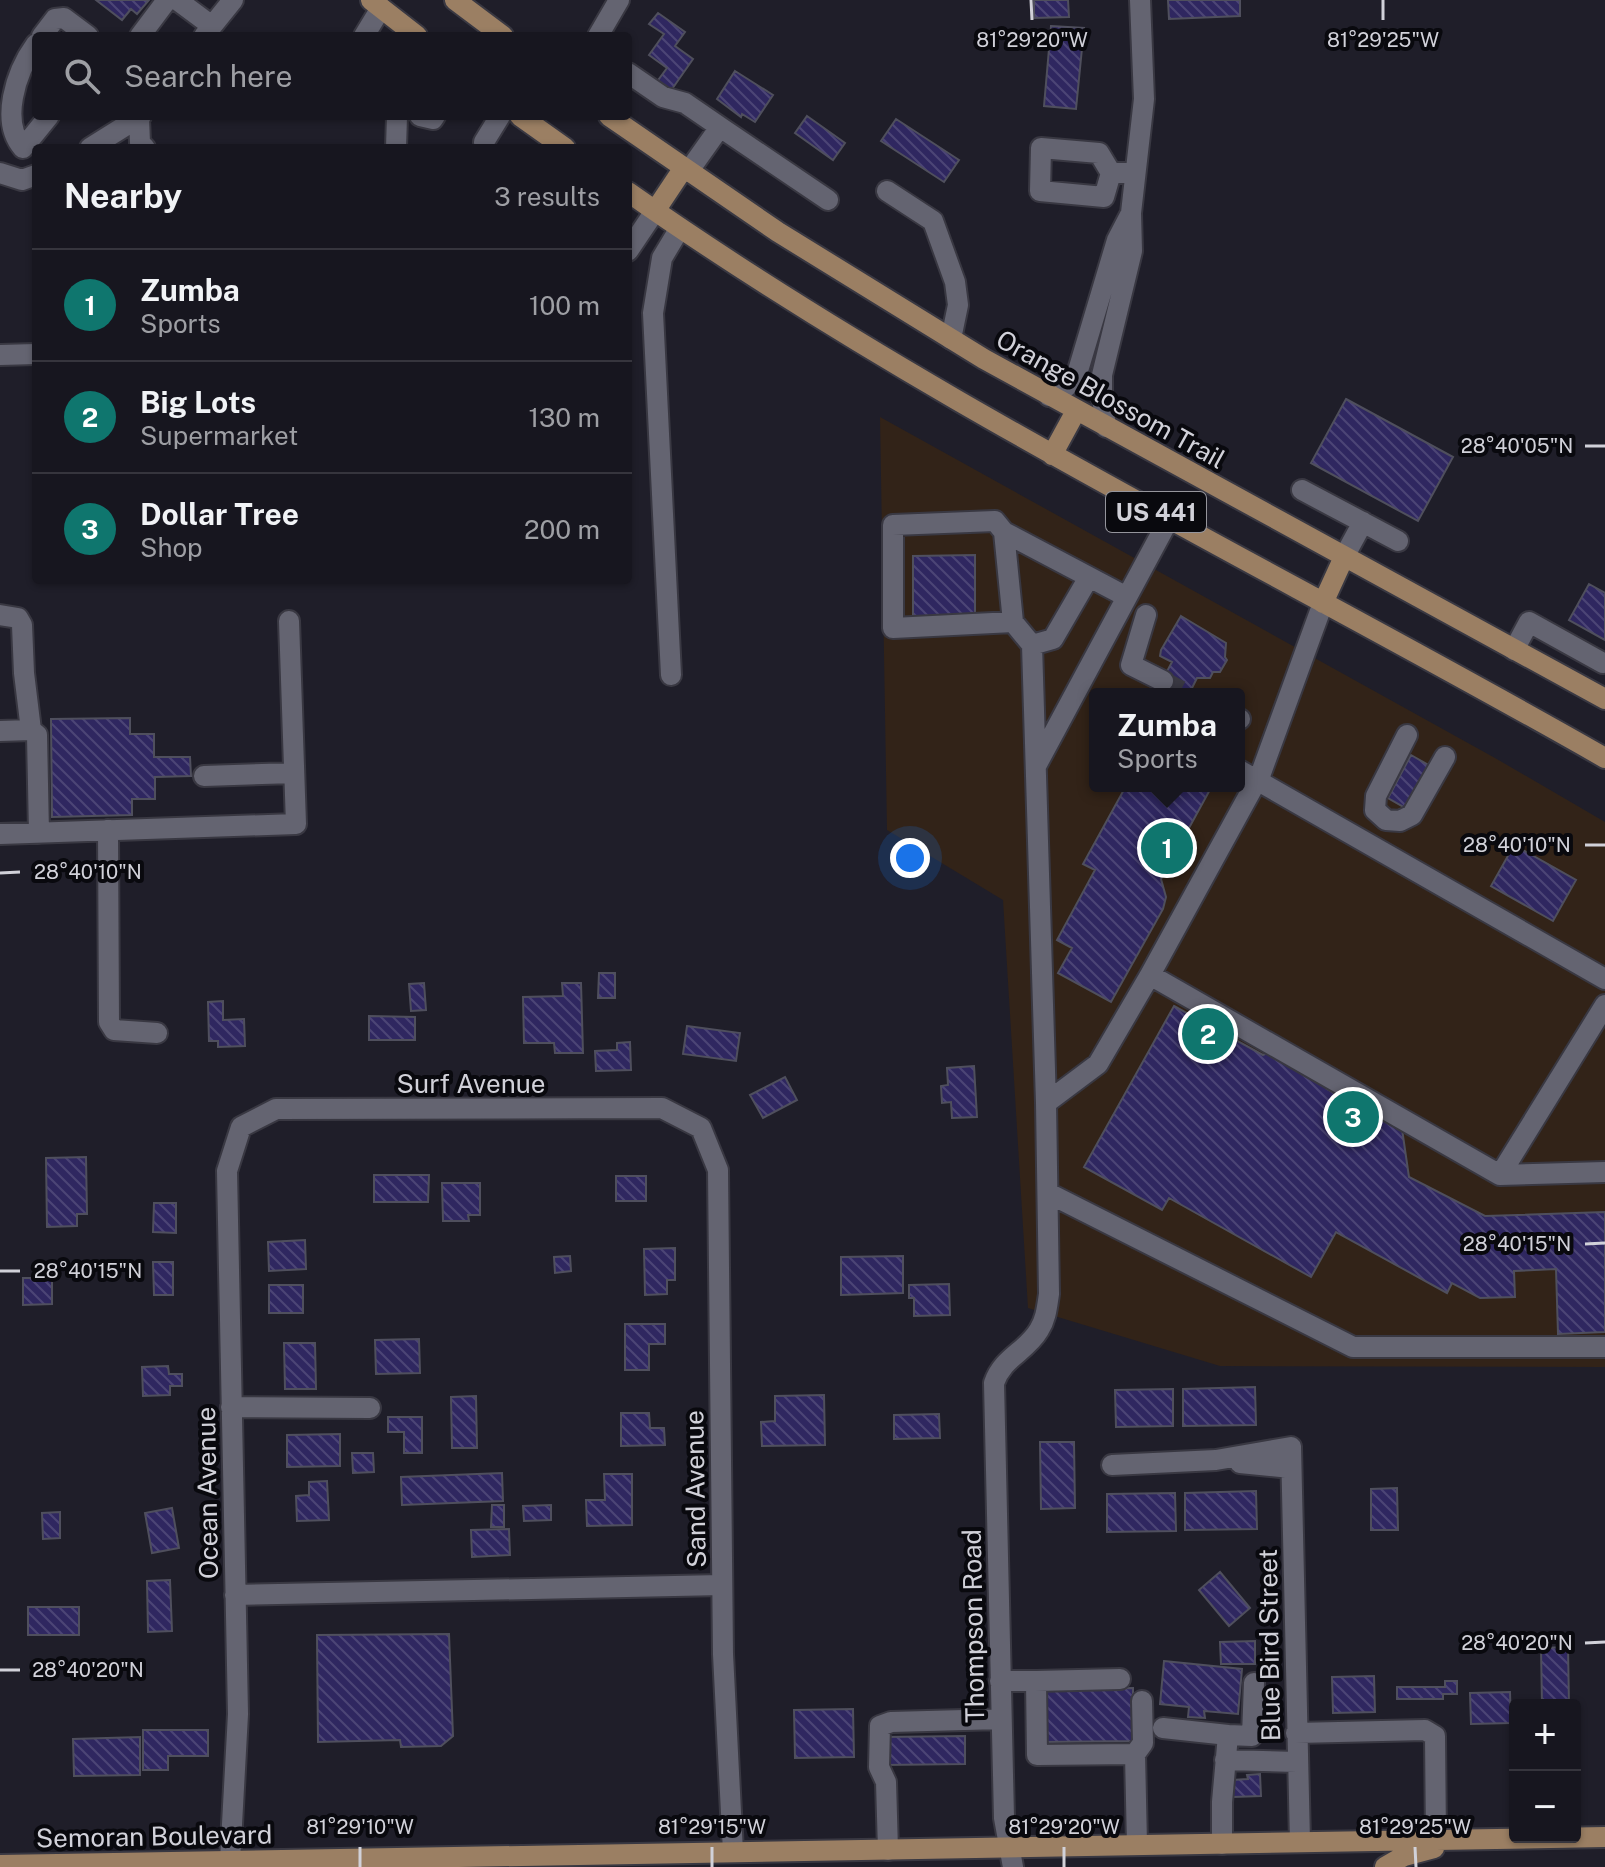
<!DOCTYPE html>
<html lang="en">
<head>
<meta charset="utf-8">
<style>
	body { margin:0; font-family:"Public Sans",sans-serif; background:#201f28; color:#f1f3f6 }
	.controls { position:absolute; right:24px; bottom:24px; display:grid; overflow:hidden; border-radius:8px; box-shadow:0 2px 6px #0004 }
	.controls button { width:72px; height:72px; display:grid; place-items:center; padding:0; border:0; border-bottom:2px solid #36353d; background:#17161f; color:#f1f3f6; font:40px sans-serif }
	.you { position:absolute; left:910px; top:858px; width:28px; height:28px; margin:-20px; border:6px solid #fff; border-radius:50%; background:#1a73e8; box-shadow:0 0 0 12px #1a73e833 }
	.badge { display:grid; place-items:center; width:52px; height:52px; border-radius:50%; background:#0f766e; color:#fff; font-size:26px; font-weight:700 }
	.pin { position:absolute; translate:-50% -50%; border:4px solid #fff; box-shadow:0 2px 8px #0006 }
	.popup { position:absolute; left:1089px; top:688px; width:156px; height:104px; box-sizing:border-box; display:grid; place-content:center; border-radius:8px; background:#17161f; filter:drop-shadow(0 2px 6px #0005); font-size:26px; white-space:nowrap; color:#9e9fa4 }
	.popup b { font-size:30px; color:#f1f3f6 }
	.popup::after { content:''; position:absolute; left:50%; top:100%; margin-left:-16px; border:16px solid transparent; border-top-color:#17161f }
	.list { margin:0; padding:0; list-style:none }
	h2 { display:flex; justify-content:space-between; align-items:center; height:104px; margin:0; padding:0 32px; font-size:34px }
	h2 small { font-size:26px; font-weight:400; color:#9e9fa4 }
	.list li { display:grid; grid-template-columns:52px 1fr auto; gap:24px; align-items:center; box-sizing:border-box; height:112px; padding:0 32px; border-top:2px solid #36353d }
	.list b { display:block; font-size:30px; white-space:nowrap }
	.list p { margin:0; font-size:26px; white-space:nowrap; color:#9e9fa4 }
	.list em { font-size:26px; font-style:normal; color:#9e9fa4 }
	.icon { flex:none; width:44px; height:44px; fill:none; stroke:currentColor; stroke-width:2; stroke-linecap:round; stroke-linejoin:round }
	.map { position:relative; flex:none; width:1605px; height:1867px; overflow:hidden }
	.search { position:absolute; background:#17161f; box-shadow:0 2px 6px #0004; left:32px; top:32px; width:600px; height:88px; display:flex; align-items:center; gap:20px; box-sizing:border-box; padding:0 28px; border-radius:8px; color:#9e9fa4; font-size:30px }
	.panel { position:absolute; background:#17161f; box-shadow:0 2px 6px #0004; left:32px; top:144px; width:600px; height:440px; border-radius:8px }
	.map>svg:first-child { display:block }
	.commercial { fill:#322318; fill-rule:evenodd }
	.building { fill:url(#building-back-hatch); stroke:#4f4f5d; stroke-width:2 }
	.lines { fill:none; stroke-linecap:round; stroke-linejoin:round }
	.minor-tunnel { stroke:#3a3943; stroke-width:20; stroke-dasharray:20 10; stroke-linecap:butt }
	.minor-casing { stroke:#393842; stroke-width:24 }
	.major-casing { stroke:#393842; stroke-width:24 }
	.minor { stroke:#646471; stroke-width:20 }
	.major { stroke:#9b7f63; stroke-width:20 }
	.ticks { fill:none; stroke:#d1d1d9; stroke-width:3 }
	.labels { text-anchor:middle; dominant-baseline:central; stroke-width:8; stroke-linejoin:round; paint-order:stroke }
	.shield { fill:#09090e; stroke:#95959c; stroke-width:2 }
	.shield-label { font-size:24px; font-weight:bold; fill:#d1d1d9 }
	.street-label { font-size:26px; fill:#d1d1d9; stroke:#09090e }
	.ticks-label { font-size:20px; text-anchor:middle; fill:#d1d1d9; stroke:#09090e; stroke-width:8; stroke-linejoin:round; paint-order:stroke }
</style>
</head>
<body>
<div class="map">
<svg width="1605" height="1867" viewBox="0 0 1605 1867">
	<defs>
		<pattern id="building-back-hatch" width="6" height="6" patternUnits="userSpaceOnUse" patternTransform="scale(2)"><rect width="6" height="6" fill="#2f2760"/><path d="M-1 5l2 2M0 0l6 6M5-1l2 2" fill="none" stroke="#4c4576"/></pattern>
	</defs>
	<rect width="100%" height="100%" fill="#1f1e29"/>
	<!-- commercial -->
	<path class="commercial" d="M880 417 1495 758 1605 822V1367L1220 1366 1028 1308 1003 900 887 830ZM1095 694H1239V786H1095Z"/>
	<!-- building -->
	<path class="building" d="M96 0H149L137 14 131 9 122 20Z
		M1034 0H1068L1069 17 1034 18Z
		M1168 0H1240V16L1169 19Z
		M658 13 685 32 675 46 693 59 670 92 656 83 667 68 649 55 664 34 649 24Z
		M1051 26 1084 28 1076 109 1044 106Z
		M735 71 773 95 755 122 742 114 741 117 717 99Z
		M807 116 845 143 833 160 795 133Z
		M896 119 959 160 944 182 881 141Z
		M1346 399 1453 457 1418 521 1311 463Z
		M975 555V616L913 617V556Z
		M1589 584 1605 593V640L1569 620Z
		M1181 616 1226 643 1225 657 1227 660 1220 672H1213L1210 678H1197L1189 694H1155L1172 662 1160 656 1161 650Z
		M130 718V734H154V757H190L191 776 155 777V799H132V815L52 817 51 719Z
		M1411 755 1432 767 1409 810 1388 798Z
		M1126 786H1212L1161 879 1166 897 1163 909 1111 1002 1058 973 1072 948 1057 940 1095 870 1083 864Z
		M1514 845 1576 880 1553 921 1491 886Z
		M599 973H615V998H598Z
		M424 983 426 1010 411 1011 409 984Z
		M562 983H581L583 1053H555L554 1043H524L523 997 563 996Z
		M223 1001V1020L244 1019 245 1046 218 1047V1041H209L208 1002Z
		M1174 1006 1263 1055 1275 1049 1332 1079 1327 1089 1402 1129 1409 1177 1485 1216 1605 1212V1332L1558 1334 1556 1269 1514 1271 1515 1297 1480 1298 1452 1283 1447 1293 1336 1232 1311 1277 1169 1198 1162 1210 1084 1167Z
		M369 1016 415 1017V1040H369Z
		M687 1026 740 1033 736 1061 683 1054Z
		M630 1042 631 1070 596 1071 595 1051 617 1050V1043Z
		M974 1066 977 1117 952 1118 951 1102 942 1103 941 1086 948 1085 947 1068Z
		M785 1077 797 1100 763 1118 750 1095Z
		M86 1157 87 1214H77V1226L47 1227 46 1158Z
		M374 1175H429L428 1202H374Z
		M616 1176H646V1201H616Z
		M442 1183H480V1215H468L469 1221H443Z
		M154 1203H176V1233L153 1232Z
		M305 1240 306 1269 269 1271 268 1242Z
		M675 1248V1280H667V1294L645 1295 644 1249Z
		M570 1256 571 1271 555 1273 554 1257Z
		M903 1256V1293L841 1295V1257Z
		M153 1262H173V1295H154Z
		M23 1278H52V1304L23 1305Z
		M949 1284 950 1315 914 1316V1298H909V1285Z
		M269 1285H303V1313H269Z
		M625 1324H665V1344H649V1370H625Z
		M419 1339 420 1373 376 1374 375 1340Z
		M284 1343H315L316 1389H285Z
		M168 1366 169 1374H182V1386H170V1395L143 1396 142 1367Z
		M1255 1387 1256 1425 1183 1426V1389Z
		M1173 1389V1426L1116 1427 1115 1390Z
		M824 1395 825 1445 762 1446 761 1422 775 1421V1396Z
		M476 1396 477 1448H452L451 1397Z
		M621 1413H649L650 1428H664L665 1445 621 1446Z
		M939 1414 940 1438 894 1439V1415Z
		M388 1417H422V1453H404V1432H388Z
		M340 1434V1466L287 1467V1435Z
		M1040 1442H1074L1075 1508 1041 1509Z
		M352 1453H373L374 1472 353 1473Z
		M502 1473 503 1501 402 1505 401 1477Z
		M604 1474H632V1525L587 1526 586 1500H605Z
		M327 1481 329 1520 297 1521 296 1496 309 1495V1482Z
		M1397 1488 1398 1530H1371V1489Z
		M1256 1491 1257 1529 1185 1530V1493Z
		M1175 1493 1176 1531 1107 1532V1494Z
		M492 1505H504V1527H491Z
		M551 1505V1520L524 1521 523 1506Z
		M172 1508 179 1548 152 1553 145 1513Z
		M60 1512V1538L43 1539 42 1513Z
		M509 1529 510 1555 472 1557 471 1530Z
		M1220 1572 1250 1608 1229 1626 1199 1590Z
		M170 1580 172 1631 148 1632 147 1581Z
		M28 1607H79V1635H28Z
		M449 1634 453 1736 441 1746 401 1747 400 1740 318 1742 317 1635Z
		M1255 1641V1664H1221L1220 1642Z
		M1568 1647 1569 1705H1542L1541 1648Z
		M1164 1661 1242 1669 1238 1714 1204 1711 1205 1718 1188 1717 1189 1707 1160 1704Z
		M1374 1676 1375 1712 1333 1713 1332 1677Z
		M1445 1681H1457V1694H1443V1699H1397V1687H1445Z
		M1133 1688V1741L1044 1742 1043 1689Z
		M1510 1692 1511 1723 1471 1724 1470 1693Z
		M853 1709 854 1757 795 1758 794 1710Z
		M143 1730H208V1756H168V1770H143Z
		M965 1736V1764L884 1765 883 1737Z
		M140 1737V1775L74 1776 73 1739Z
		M1260 1774 1261 1796 1233 1797 1232 1780 1248 1779 1247 1775Z"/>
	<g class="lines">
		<!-- minor-tunnel -->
		<path class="minor-tunnel" d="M1163 681 1187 694"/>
		<defs>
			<path id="minor" d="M177 0 212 26
				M42 36 55 19 64 18 88 36
				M140 36 167 0
				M204 36 233 0
				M364 36 381 8
				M598 36 619 0
				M36 44C15 73 0 122 23 148L49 116
				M628 73 663 97 685 103 720 127
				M420 116 433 119 435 116
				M139 118 140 143 145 148
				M90 148 141 116
				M396 148 397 116
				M485 148 484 142 500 116
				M688 172 720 127 828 200
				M0 173 22 180 36 175
				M1111 173 1104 197 1040 191 1041 148 1099 153 1111 173H1134
				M887 191 933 221 955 282 958 305 951 339
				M1131 213 1144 99 1140 0
				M628 251 655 211
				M0 355 36 354
				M1049 396 1066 387 1077 374 1117 240 1131 213 1132 251 1102 375V397L1106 427
				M1302 490 1398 541
				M1004 532 1013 622 1032 645 1046 1103 1049 1294C1047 1307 1046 1319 1039 1330 1026 1352 1003 1357 994 1383L1004 1818 1013 1867
				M1344 557 1363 522
				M1323 603 1261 773 1150 975 1500 1175 1605 1005
				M0 615 18 618 22 625 24 673 31 730
				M1146 615 1131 665 1163 681
				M1013 622 893 628V525L995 521 1004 532 1127 597 1169 519
				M1032 645 1053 639 1089 577
				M1514 650 1529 622 1603 663
				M671 675 653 313 662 258 680 228
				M1239 719H1240
				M0 731 31 730 37 735 39 833
				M1407 735 1376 796 1375 810 1386 820 1400 821 1412 815 1445 757
				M1036 766 1127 597
				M1239 770 1605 979
				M204 776 294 773
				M108 830 109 1022 114 1030 157 1033
				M0 834 296 824 289 621
				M1046 1103 1098 1064 1150 975
				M1500 1175 1605 1172
				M1048 1193 1353 1347H1605
				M231 1407 370 1408
				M1240 1463 1291 1468
				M1112 1465 1216 1460 1291 1447 1300 1842
				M235 1595 722 1585
				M1000 1681H1036L1037 1755 1135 1754 1137 1845
				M1036 1681 1120 1679
				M1163 1728 1228 1735 1222 1802V1844
				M1296 1733 1425 1730 1435 1736 1436 1840
				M1228 1735 1252 1736 1254 1683
				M1135 1754 1143 1743 1142 1701
				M1225 1760 1297 1762
				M888 1850 886 1782 879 1767 880 1726 891 1722 1001 1719
				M230 1861 238 1714 227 1171 241 1127 276 1109 662 1108 701 1128 718 1170 723 1654 733 1852"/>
			<path id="major" d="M371 0 417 36
				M455 0 503 36
				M520 116 565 148
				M609 116 778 232 984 359 1605 699
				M628 192C937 409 1278 571 1605 758
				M655 211 683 169
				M1052 455 1076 411
				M1323 603 1344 557
				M0 1865 1605 1837
				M1385 1867 1404 1856 1434 1848"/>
		</defs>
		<!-- minor casing -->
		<use href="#minor" class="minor-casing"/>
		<!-- major casing -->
		<use href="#major" class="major-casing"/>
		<!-- minor -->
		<use href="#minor" class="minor"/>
		<!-- major -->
		<use href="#major" class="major"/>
	</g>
	<!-- ticks -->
	<path class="ticks" d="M1031 0 1032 20M1383 0V20M1585 446H1605M1585 845H1605M0 873 20 872M1585 1244 1605 1243M0 1271H20M1585 1643 1605 1642M0 1670H20M360 1847V1867M712 1847V1867M1064 1847V1867M1415 1847 1416 1867"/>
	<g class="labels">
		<!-- shield labels -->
		<rect class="shield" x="1106" y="492" width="100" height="40" rx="6"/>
		<g class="shield-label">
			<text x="1156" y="512">US 441</text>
		</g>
		<!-- street labels -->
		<g class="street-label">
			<text transform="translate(1111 399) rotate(29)">Orange Blossom Trail</text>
			<text x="471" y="1083">Surf Avenue</text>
			<text transform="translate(695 1489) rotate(-91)">Sand Avenue</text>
			<text transform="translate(207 1493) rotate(-91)">Ocean Avenue</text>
			<text transform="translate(973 1626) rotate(-91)">Thompson Road</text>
			<text transform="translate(1269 1645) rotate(-91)">Blue Bird Street</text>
			<text transform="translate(154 1836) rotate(-1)">Semoran Boulevard</text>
		</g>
	</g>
	<g class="ticks-label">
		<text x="1032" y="47">81°29'20"W</text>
		<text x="1383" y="47">81°29'25"W</text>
		<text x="1517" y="453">28°40'05"N</text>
		<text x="1517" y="852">28°40'10"N</text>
		<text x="88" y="879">28°40'10"N</text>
		<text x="1517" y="1251">28°40'15"N</text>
		<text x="88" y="1278">28°40'15"N</text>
		<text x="1517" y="1650">28°40'20"N</text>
		<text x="88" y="1677">28°40'20"N</text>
		<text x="360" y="1834">81°29'10"W</text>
		<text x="712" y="1834">81°29'15"W</text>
		<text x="1064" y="1834">81°29'20"W</text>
		<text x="1415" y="1834">81°29'25"W</text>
	</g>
</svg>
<div class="controls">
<button>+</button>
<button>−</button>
</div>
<div class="you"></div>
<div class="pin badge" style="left:1167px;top:848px">1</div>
<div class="popup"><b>Zumba</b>Sports</div>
<div class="pin badge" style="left:1208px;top:1034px">2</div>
<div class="pin badge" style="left:1353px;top:1117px">3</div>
<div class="search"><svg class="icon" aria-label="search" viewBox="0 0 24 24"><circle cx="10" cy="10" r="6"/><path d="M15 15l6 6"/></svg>Search here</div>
<section class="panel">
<h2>Nearby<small>3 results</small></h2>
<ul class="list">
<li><span class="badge">1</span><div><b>Zumba</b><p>Sports</p></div><em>100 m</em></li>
<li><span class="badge">2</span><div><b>Big Lots</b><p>Supermarket</p></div><em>130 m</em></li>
<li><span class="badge">3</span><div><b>Dollar Tree</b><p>Shop</p></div><em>200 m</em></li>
</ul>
</section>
</div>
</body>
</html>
